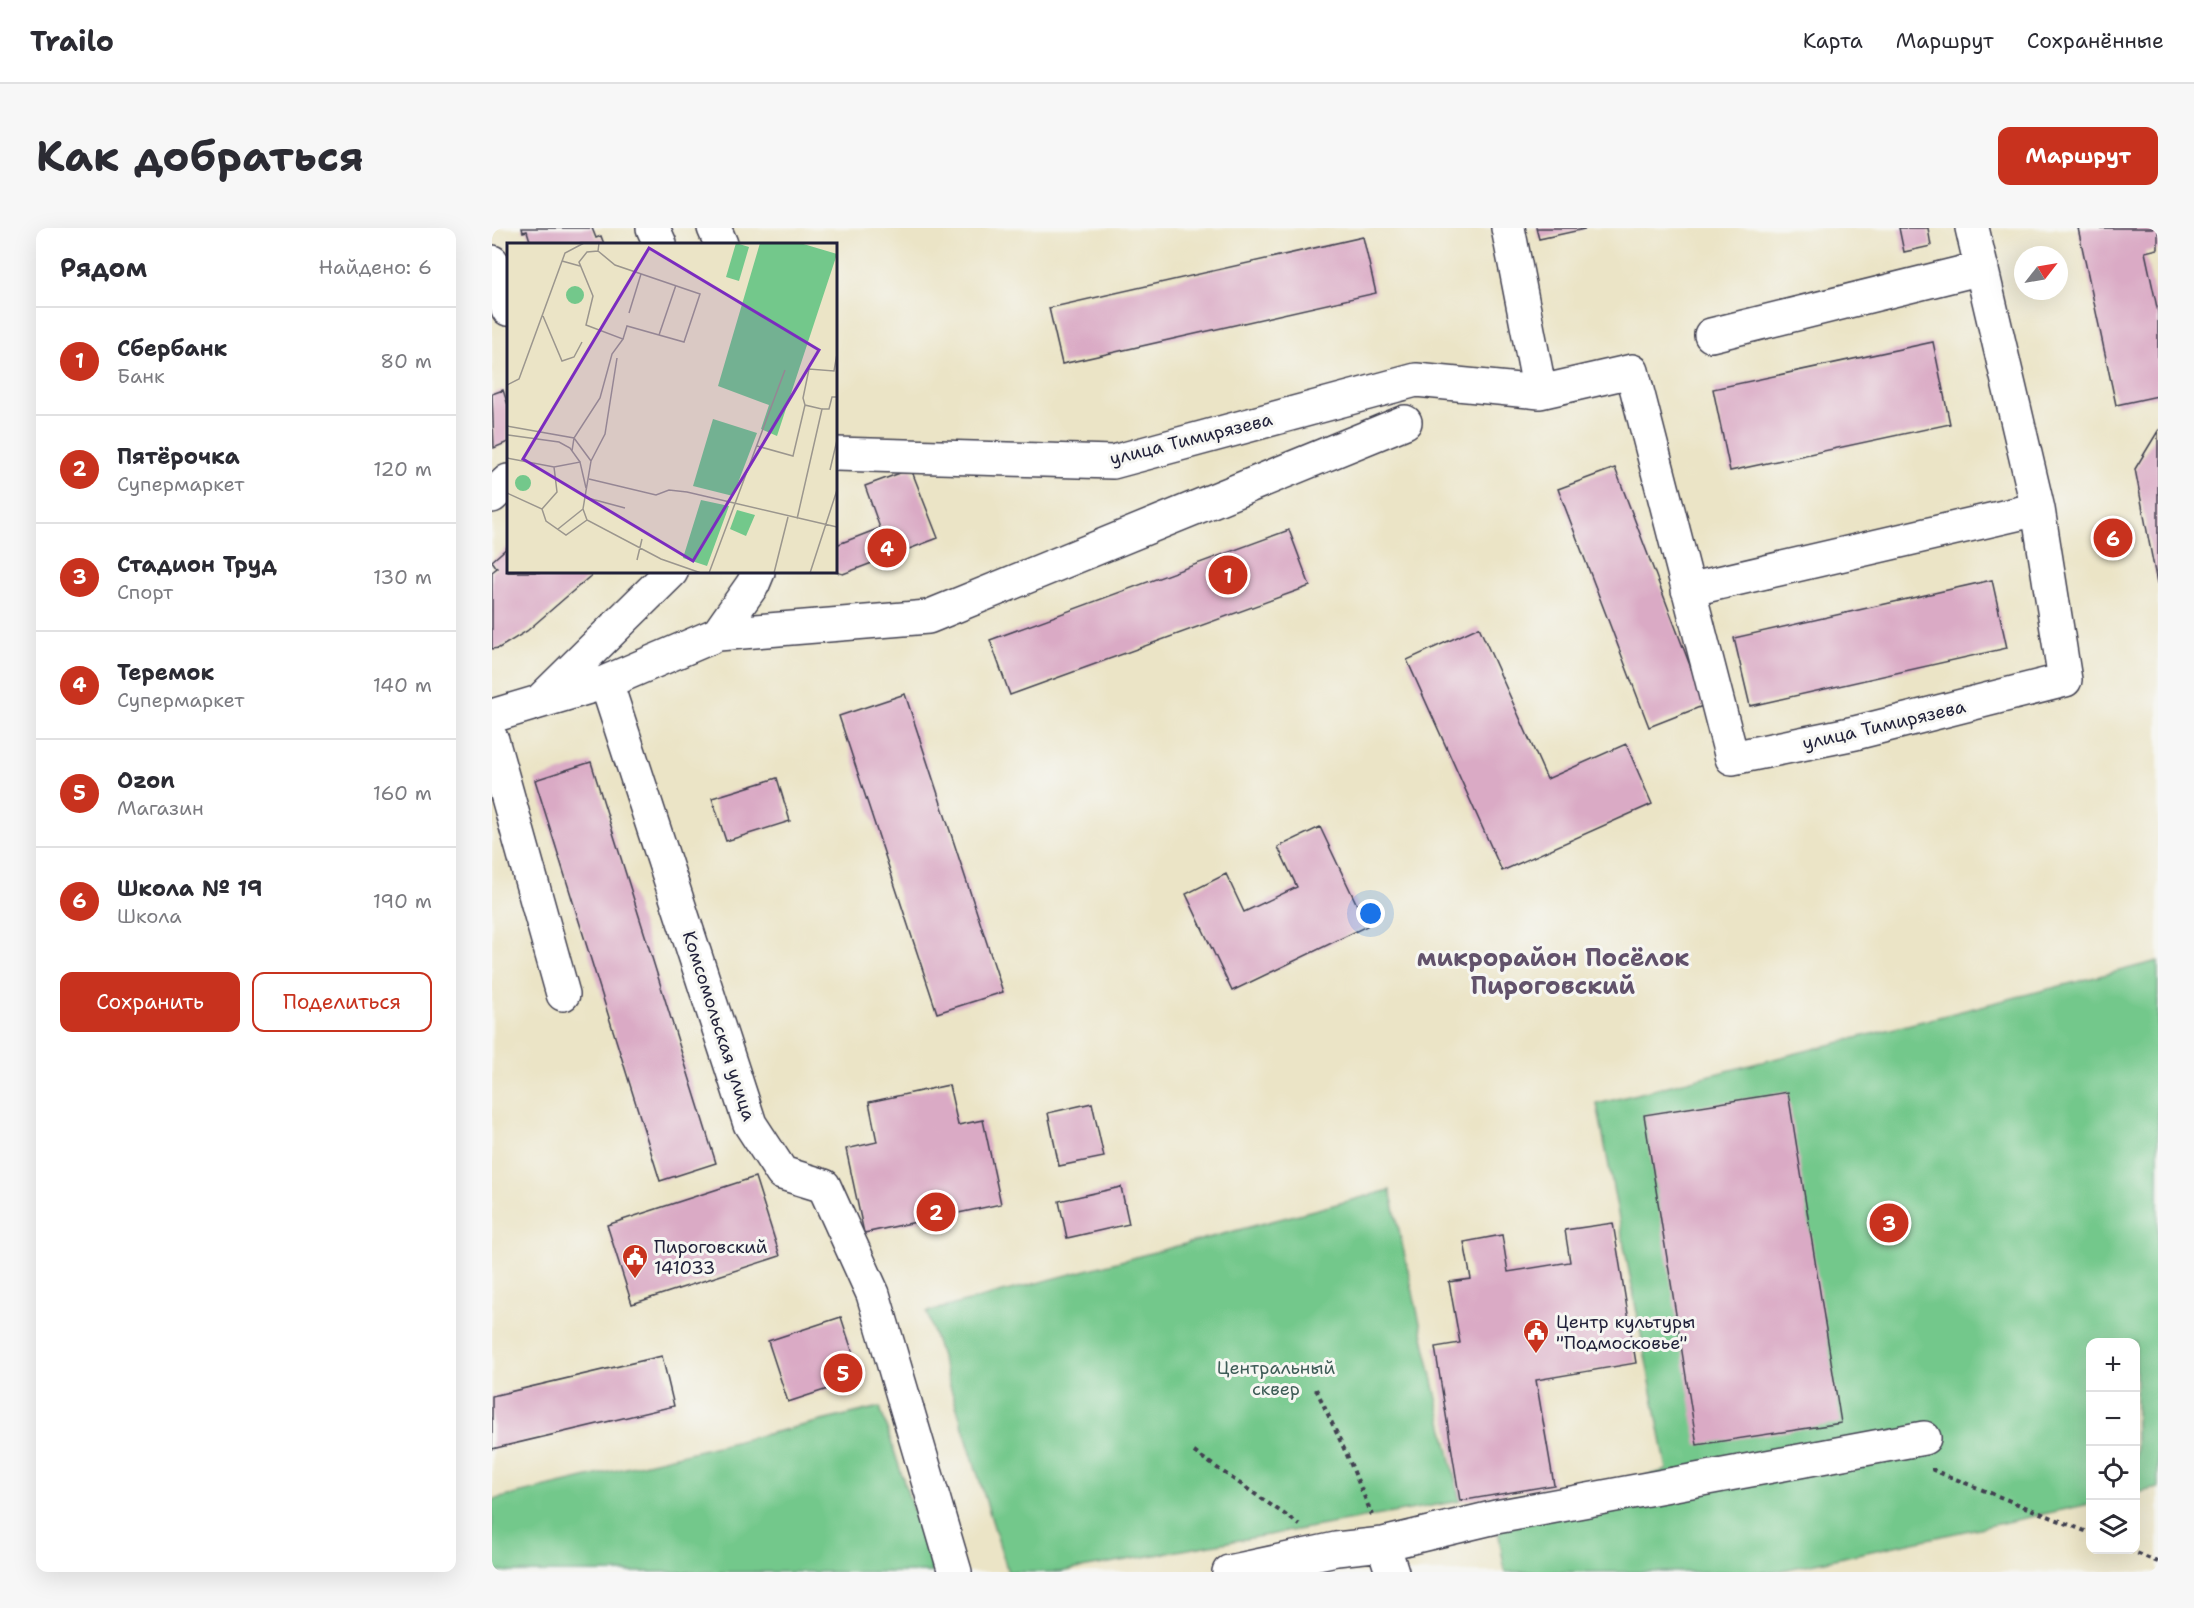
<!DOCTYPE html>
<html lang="ru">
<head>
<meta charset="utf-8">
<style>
	body { margin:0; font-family:"Shantell Sans",sans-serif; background:#f7f7f7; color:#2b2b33 }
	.controls { position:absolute; right:18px; bottom:18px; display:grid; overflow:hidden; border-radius:12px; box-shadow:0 6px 24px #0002 }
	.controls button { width:54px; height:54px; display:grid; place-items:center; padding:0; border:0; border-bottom:2px solid #e1e1e2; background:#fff; color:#2b2b33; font:30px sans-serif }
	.compass { position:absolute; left:1522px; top:18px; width:54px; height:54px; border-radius:50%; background:#fff; box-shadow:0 6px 24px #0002; rotate:59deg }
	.you { position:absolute; left:879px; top:686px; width:21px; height:21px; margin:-15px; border:4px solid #fff; border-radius:50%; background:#1a73e8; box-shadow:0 0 0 9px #1a73e833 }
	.badge { display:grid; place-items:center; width:39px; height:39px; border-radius:50%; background:#c8321e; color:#fff; font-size:20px; font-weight:700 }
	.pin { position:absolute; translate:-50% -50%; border:3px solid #fff; box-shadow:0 2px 6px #0006 }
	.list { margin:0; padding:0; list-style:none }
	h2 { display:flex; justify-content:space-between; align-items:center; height:78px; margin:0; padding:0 24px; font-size:26px }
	h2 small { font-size:20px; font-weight:400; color:#7c7c81 }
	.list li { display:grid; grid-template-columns:39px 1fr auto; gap:18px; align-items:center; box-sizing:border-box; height:108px; padding:0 24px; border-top:2px solid #e1e1e2 }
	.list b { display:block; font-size:22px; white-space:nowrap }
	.list p { margin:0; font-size:20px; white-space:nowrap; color:#7c7c81 }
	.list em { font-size:20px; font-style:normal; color:#7c7c81 }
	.actions { display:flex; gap:12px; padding:18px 24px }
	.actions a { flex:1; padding:14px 0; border:2px solid #c8321e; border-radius:12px; text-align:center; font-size:21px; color:#c8321e }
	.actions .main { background:#c8321e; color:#fff }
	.icon { flex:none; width:33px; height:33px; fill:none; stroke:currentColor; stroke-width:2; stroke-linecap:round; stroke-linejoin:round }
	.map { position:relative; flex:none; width:1666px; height:1344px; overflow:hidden; border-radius:12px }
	header { display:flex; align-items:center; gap:36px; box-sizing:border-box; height:84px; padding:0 30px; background:#fff; border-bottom:2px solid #e1e1e2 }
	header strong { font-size:28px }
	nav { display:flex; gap:33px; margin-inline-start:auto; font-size:21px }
	.intro { display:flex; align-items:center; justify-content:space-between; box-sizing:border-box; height:144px; padding:0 36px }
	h1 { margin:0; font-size:42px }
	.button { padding:15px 27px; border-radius:12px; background:#c8321e; color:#fff; font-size:21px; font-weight:700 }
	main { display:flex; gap:36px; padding:0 36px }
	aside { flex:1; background:#fff; border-radius:12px; box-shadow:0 6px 24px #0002 }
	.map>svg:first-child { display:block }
	.green { fill:#73c88b; stroke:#4a7563; stroke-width:1.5 }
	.building { fill:#daaac5 }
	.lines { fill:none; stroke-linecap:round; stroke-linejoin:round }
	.minor-casing { stroke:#403f50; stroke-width:36 }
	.path { stroke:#403f50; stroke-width:4; stroke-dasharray:4.5 4.5; stroke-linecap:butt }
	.minor { stroke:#fff; stroke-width:33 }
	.labels { text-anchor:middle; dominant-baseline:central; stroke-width:6; stroke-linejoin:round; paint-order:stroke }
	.street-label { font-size:18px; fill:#22223b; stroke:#f6f6f2 }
	.poi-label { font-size:18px; fill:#22223b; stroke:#f6f6f2; text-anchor:start }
	.park-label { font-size:18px; fill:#3e5c57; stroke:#f6f6f2 }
	.district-label { font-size:24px; font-weight:bold; fill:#62526b; stroke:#f6f6f2 }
	.inset-road { fill:none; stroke:#9b968e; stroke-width:1.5 }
	.view { fill:#7b2cbf; fill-opacity:0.15; stroke:#7b2cbf; stroke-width:3 }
	.inset-edge { fill:none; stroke:#22223b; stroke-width:3 }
</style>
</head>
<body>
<header>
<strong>Trailo</strong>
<nav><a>Карта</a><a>Маршрут</a><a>Сохранённые</a></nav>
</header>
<div class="intro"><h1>Как добраться</h1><a class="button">Маршрут</a></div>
<main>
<aside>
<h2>Рядом<small>Найдено: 6</small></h2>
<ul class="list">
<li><span class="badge">1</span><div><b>Сбербанк</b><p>Банк</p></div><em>80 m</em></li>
<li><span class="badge">2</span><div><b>Пятёрочка</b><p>Супермаркет</p></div><em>120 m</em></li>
<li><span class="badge">3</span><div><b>Стадион Труд</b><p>Спорт</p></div><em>130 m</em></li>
<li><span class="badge">4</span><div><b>Теремок</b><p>Супермаркет</p></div><em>140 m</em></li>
<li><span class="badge">5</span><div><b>Ozon</b><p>Магазин</p></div><em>160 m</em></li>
<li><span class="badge">6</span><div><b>Школа № 19</b><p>Школа</p></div><em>190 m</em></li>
</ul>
<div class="actions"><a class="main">Сохранить</a><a>Поделиться</a></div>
</aside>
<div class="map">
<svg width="1666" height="1344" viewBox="0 0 1666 1344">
	<rect width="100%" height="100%" fill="#f6f6f2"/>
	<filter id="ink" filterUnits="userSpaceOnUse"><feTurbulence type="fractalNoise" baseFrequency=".0167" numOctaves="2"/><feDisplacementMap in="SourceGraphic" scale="12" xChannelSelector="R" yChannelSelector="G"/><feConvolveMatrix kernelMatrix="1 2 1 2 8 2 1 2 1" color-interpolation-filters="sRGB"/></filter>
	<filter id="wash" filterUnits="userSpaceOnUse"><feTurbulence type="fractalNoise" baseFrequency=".008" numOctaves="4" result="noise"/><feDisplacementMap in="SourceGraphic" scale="24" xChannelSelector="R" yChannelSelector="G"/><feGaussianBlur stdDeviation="1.35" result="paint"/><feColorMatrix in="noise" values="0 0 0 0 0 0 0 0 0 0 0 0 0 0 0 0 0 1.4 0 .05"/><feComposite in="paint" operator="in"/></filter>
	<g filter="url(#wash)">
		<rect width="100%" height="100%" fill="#ebe4c6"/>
		<!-- green -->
		<path class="green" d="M1666 733V1260L1644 1265V1114H1598V1276L1282 1344H1013L1004 1289 1175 1242 1105 876Z
			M898 962 968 1273 567 1344H516L435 1084Z
			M388 1179 441 1344H0V1272Z"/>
		<g id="blocks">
			<!-- building -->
			<path class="building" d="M30 0H100L104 10 109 8 112 16H39L35 3 31 4Z
				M1044 0H1093V1L1047 11Z
				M1407 0H1436L1439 18 1412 24Z
				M1586 0H1666V21L1653 24 1666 84V168L1624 177Z
				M871 9 884 65 570 136 557 80Z
				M1441 114 1458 196 1238 243 1221 161Z
				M11 162 16 177V214L2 220 0 166Z
				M1666 203V355H1665L1643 241Z
				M1123 240 1213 477 1157 499 1066 261Z
				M419 241 446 310 351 346 344 344V317L388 300 373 258Z
				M797 302 818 358 518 467 498 412Z
				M16 319V344H103L35 403 7 420 0 421V344L5 340 0 333Z
				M1500 352 1515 420 1258 478 1242 410Z
				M987 399 1055 551 1134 516 1160 576 1010 643 915 432Z
				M413 466 511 764 445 785 347 488Z
				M99 534 224 935 168 953 43 552Z
				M285 550 298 593 234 613 220 570Z
				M828 599 875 698 740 763 694 666 734 646 752 684 805 659 786 619Z
				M457 857 466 897 491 892 509 976 372 1005 354 921 385 914 377 874Z
				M1296 864 1349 1195 1205 1217 1152 887Z
				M600 875 612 929 567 938 556 885Z
				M263 949 288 1028 140 1076 115 997Z
				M629 959 637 996 575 1010 567 973Z
				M1121 995 1144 1135 1044 1152 1062 1257 968 1273 943 1119 968 1115 957 1054 979 1051 972 1014 1010 1007 1016 1044 1078 1034 1073 1002Z
				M349 1089 369 1150 296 1174 276 1113Z
				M170 1128 182 1178 0 1221V1168Z"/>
		</g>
	</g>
	<g filter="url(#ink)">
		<use href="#blocks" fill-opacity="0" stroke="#403f50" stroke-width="1.5"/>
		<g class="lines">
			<defs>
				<path id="minor" d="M161 0 168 16
					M222 0 229 16
					M0 34 16 81
					M1219 107 1490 40
					M1048 164 1140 143 1240 530 1363 505 1573 452 1546 281 1480 0
					M344 226 621 234 924 152 1048 164 1016 0
					M0 268 16 253
					M1196 362 1546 281
					M226 406 436 389 913 194
					M114 454 258 896 290 945 332 958 381 1066 463 1344
					M50 471 179 344
					M0 488 114 454 226 406 261 356 266 344
					M0 512 71 766
					M891 1316 900 1344
					M737 1344 844 1321 891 1316 1004 1289 1432 1210"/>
			</defs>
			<!-- minor casing -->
			<use href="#minor" class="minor-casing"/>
			<!-- path -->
			<path class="path" d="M824 1161 855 1227 880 1287
				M702 1224 808 1297
				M1441 1240V1242L1598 1305
				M1637 1322 1666 1334"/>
			<!-- minor -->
			<use href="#minor" class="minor"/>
		</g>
	</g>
	<!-- icons -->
	<defs>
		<symbol id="civic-pin" viewBox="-11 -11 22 30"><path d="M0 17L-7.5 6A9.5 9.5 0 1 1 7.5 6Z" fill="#c8321e" stroke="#f6f6f2"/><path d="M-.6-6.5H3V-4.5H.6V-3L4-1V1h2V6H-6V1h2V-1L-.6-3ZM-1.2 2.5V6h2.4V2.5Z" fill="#fff"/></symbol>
	</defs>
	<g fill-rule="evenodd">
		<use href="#civic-pin" x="128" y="1014" width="30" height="40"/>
		<use href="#civic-pin" x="1029" y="1089" width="30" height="40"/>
	</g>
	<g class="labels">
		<!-- street labels -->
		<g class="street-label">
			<text transform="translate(699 211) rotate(-14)">улица Тимирязева</text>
			<text transform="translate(1392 497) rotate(-13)">улица Тимирязева</text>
			<text transform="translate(227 798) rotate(72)">Комсомольская улица</text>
		</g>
		<!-- poi labels -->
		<g class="poi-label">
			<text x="162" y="1019">Пироговский<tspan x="162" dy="21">141033</tspan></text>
			<text x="1064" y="1094">Центр культуры<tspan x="1064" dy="21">"Подмосковье"</tspan></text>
		</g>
		<!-- park labels -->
		<g class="park-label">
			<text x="784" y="1140">Центральный<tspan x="784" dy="21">сквер</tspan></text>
		</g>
		<!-- district labels -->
		<g class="district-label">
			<text x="1061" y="730">микрорайон Посёлок<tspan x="1061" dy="28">Пироговский</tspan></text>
		</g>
	</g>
	<!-- overview -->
	<g transform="translate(15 15)">
		<rect width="330" height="330" fill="#ebe4c6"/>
		<path d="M229 0 242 4 232 38 219 34ZM253 0H293L330 11 270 193 254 186 262 162 211 143ZM59 52a9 9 0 1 1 18 0a9 9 0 1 1-18 0ZM206 176 250 190 226 253 186 243ZM8 240a8 8 0 1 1 16 0a8 8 0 1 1-16 0ZM194 257 222 263 200 323 176 315ZM230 267 248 272 239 293 223 286Z" fill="#73c88b"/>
		<path class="inset-road" d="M91 8 108 22 193 51 177 99 120 83 116 96M55 18 73 23M122 70 134 31M36 73 55 118 67 114 75 99M152 92 169 42M0 142 12 136 58 10 77 0M315 166H322L325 154H330M0 183 67 195 84 218 76 266 80 277 154 316 194 330M1 192 52 199 63 205 73 219M250 203 286 213 298 162M65 208 67 195 93 155 105 111 116 96 79 82 86 53 72 19 80 9 91 8 92 0M0 215 47 224 73 219 79 245M84 218 98 191 110 115M323 227 330 197M82 236 149 252 162 247 180 249 330 284M0 250 35 266 39 278 59 292 80 277M77 254 118 265M35 266 50 249 47 224M290 276 315 166 298 162 296 155 302 126 327 128 330 111M51 286 76 266M130 317 135 296M202 330 278 127M267 330 281 274M303 330 330 247"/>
		<path class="view" d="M142 5 312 107 186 318 16 216Z"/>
		<rect width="330" height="330" class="inset-edge"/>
	</g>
</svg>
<div class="controls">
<button>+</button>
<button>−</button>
<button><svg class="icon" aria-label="locate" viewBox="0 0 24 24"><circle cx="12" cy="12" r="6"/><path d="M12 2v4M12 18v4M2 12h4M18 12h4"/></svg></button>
<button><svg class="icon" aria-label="layers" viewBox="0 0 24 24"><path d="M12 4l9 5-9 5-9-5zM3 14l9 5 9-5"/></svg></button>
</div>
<svg class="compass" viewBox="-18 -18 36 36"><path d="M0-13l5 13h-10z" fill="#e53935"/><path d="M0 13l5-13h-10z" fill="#7c7c81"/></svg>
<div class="you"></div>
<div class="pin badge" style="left:736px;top:347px">1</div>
<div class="pin badge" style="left:444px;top:984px">2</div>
<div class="pin badge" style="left:1397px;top:995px">3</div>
<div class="pin badge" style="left:395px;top:320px">4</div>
<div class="pin badge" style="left:351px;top:1145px">5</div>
<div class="pin badge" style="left:1621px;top:310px">6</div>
</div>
</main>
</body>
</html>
